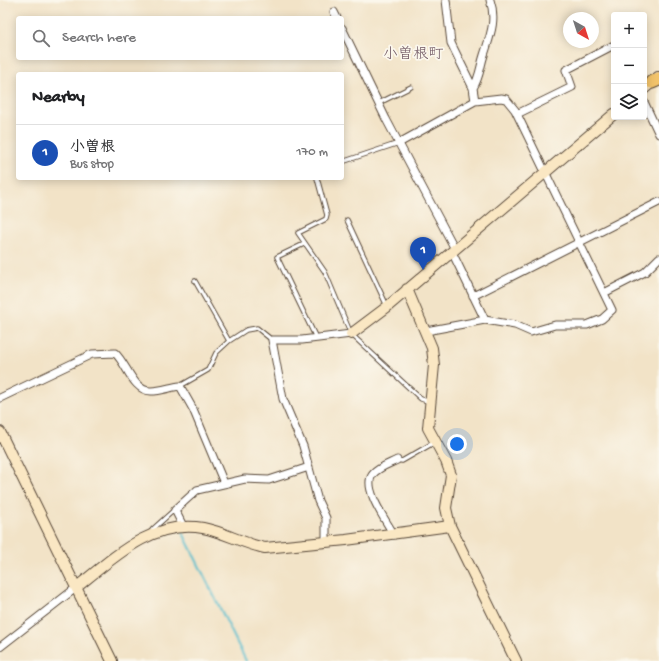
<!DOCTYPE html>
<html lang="en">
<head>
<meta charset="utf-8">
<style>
	body { margin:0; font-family:"Gochi Hand","Klee One",sans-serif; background:#f2f2f2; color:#202124 }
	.controls { position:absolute; right:12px; top:12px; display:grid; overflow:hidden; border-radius:4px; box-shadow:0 2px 10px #0003 }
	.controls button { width:36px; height:36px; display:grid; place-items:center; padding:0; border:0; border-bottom:1px solid #e0e0e0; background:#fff; color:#202124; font:20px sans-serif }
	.compass { position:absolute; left:563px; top:12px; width:36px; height:36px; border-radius:50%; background:#fff; box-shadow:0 2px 10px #0003; rotate:141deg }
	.you { position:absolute; left:457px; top:444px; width:14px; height:14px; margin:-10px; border:3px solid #fff; border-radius:50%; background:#1a73e8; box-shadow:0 0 0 6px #1a73e833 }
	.badge { display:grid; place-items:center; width:26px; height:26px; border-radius:50%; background:#d1495b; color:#fff; font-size:13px; font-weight:700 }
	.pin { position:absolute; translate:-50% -33px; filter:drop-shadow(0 1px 2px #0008) }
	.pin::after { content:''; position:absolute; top:21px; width:14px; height:12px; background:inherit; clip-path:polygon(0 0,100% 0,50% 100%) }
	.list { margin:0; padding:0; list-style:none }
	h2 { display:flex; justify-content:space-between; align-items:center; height:52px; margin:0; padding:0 16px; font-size:17px }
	h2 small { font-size:13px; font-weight:400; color:#757577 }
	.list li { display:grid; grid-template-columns:26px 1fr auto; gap:12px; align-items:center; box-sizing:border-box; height:56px; padding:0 16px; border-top:1px solid #e0e0e0 }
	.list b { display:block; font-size:15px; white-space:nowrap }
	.list p { margin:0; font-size:13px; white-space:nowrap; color:#757577 }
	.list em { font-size:13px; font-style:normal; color:#757577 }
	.icon { flex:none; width:22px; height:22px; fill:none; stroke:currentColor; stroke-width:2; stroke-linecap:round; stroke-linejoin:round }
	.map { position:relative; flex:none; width:659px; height:661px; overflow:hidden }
	.search { position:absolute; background:#fff; box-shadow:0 2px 10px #0003; left:16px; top:16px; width:328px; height:44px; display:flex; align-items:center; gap:10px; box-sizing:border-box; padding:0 14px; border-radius:4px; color:#757577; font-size:15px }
	.panel { position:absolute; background:#fff; box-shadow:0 2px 10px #0003; left:16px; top:72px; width:328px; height:108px; border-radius:4px }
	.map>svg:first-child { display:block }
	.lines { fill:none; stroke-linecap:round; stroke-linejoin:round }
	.stream { stroke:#54bfcf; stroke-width:2 }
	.lane-casing { stroke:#564637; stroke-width:5.5 }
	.street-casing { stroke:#564637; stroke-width:9 }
	.secondary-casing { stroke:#564637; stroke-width:12 }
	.highway-casing { stroke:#564637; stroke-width:15 }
	.lane { stroke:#fff; stroke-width:3.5 }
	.street { stroke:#fff; stroke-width:7 }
	.secondary { stroke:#fae7c3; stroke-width:10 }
	.highway { stroke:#f2c36a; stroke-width:13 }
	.labels { text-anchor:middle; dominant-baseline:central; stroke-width:3.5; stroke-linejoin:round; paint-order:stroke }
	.neighbourhood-label { font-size:15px; fill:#6d5460; stroke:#fbf7ec }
</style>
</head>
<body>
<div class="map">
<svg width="659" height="661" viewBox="0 0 659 661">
	<rect width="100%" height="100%" fill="#fbf7ec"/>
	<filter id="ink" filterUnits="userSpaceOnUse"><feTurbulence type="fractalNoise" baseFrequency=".025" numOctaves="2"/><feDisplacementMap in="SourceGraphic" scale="8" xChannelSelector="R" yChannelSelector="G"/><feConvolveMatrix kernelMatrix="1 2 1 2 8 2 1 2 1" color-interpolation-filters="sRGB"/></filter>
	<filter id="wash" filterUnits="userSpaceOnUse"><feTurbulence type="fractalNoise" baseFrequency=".012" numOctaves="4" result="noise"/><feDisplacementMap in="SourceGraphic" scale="16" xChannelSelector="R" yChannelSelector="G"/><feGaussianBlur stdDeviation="0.9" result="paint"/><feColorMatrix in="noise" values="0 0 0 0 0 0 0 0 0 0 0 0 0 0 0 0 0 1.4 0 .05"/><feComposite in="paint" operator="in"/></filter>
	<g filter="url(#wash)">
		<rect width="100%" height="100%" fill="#f2e3c7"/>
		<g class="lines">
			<!-- stream -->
			<path class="stream" d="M182 531 246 661"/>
		</g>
	</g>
	<g filter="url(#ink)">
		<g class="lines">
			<defs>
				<path id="lane" d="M379 103 411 87
					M342 162 399 143
					M317 178 327 215 326 219 298 233 325 272 351 334 421 399 430 402
					M347 220 387 306
					M304 244 277 257 316 338
					M195 281 229 341
					M180 386 208 370 216 353 229 341 246 330 257 328 272 340
					M397 460 402 461 435 442
					M150 533 153 529 174 510"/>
				<path id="street" d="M446 0 451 43 473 88 475 101
					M334 12 337 18
					M342 28 386 119 455 249
					M473 88C480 77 480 67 484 55 490 36 497 20 490 0
					M644 102 659 134
					M517 114 572 87 566 70 614 45
					M399 143 475 101 501 98 506 99 515 110 612 310 602 319 587 325H555L531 332 515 325 485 320 426 331
					M452 252 485 320
					M604 293 645 272 659 258
					M473 296 659 202
					M0 398 92 354 115 353C127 364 133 391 151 391 161 391 171 387 180 386L193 409 224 483
					M183 526 175 510 197 490 245 479 269 480 309 467
					M394 535C387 522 361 487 373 474 379 467 389 464 397 460
					M326 542V518L318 501 303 446 283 399 272 340H302L351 334
					M0 647 77 587"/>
				<path id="secondary" d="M644 89 658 77
					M407 289 432 348 434 365 428 428 446 461 451 475 446 508 450 526 516 661
					M351 334 387 307 614 114
					M0 432 112 661
					M77 587C113 558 153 519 203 528 224 532 244 544 265 548L346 540 450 526"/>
				<path id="highway" d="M652 82 659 79"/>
			</defs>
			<!-- lane casing -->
			<use href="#lane" class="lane-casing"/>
			<!-- street casing -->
			<use href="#street" class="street-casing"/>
			<!-- secondary casing -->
			<use href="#secondary" class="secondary-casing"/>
			<!-- highway casing -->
			<use href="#highway" class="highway-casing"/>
			<!-- lane -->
			<use href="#lane" class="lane"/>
			<!-- street -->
			<use href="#street" class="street"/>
			<!-- secondary -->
			<use href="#secondary" class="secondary"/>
			<!-- highway -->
			<use href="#highway" class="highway"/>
		</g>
	</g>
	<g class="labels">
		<!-- neighbourhood labels -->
		<g class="neighbourhood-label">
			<text x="413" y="55">小曽根町</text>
		</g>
	</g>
</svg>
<div class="controls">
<button>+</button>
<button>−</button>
<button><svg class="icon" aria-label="layers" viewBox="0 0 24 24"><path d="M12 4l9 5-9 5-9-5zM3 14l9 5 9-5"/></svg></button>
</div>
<svg class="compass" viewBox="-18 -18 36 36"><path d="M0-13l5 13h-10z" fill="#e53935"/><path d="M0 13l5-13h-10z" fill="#757577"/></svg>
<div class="you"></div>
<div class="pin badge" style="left:423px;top:270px;background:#1a4fb4">1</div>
<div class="search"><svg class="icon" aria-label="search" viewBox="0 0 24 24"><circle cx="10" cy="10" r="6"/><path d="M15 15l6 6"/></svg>Search here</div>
<section class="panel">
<h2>Nearby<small></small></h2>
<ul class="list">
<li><span class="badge" style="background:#1a4fb4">1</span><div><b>小曽根</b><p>Bus stop</p></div><em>170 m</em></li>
</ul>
</section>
</div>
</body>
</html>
